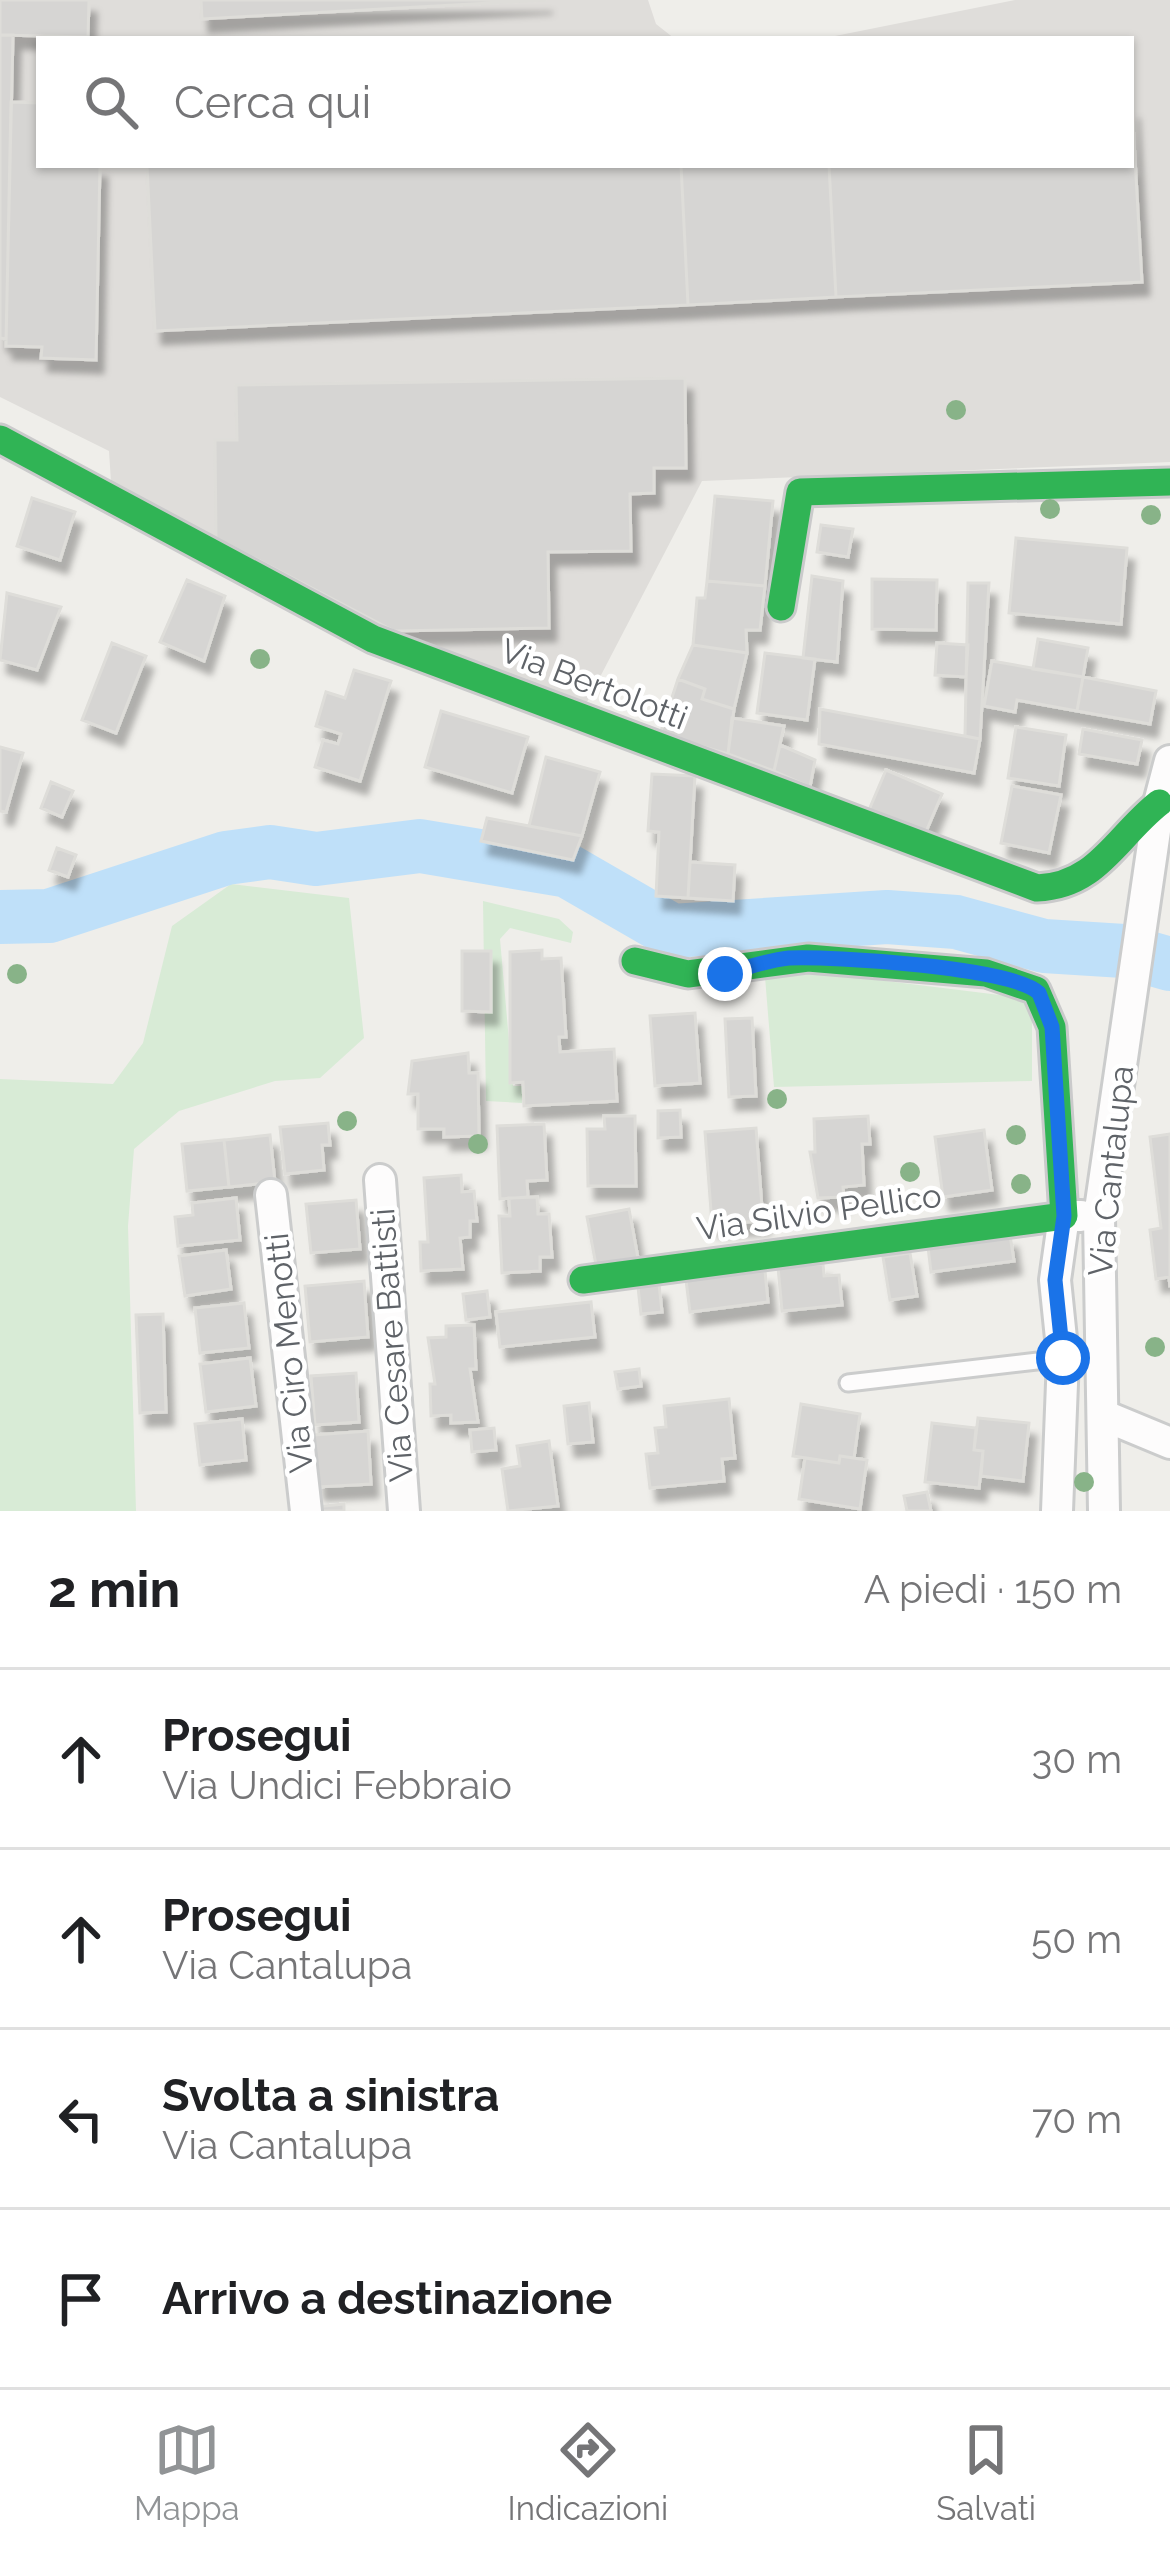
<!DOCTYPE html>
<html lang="it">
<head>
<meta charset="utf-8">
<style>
	body { margin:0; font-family:Raleway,sans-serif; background:#f2f2f2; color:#202124 }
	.stop { position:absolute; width:36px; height:36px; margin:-27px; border:9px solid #1a73e8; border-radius:50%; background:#fff }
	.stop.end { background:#1a73e8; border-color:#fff; box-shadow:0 3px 12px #0008 }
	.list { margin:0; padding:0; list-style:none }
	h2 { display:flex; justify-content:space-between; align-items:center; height:156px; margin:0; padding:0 48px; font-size:51px }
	h2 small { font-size:39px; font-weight:400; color:#757577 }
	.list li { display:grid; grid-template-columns:78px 1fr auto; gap:36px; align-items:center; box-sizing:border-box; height:180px; padding:0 48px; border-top:3px solid #e0e0e0 }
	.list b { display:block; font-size:45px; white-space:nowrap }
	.list p { margin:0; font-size:39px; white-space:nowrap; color:#757577 }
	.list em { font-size:39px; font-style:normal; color:#757577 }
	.icon { flex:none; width:66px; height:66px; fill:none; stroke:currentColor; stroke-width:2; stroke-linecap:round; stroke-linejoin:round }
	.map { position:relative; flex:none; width:1170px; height:1511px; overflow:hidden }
	.search { position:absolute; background:#fff; box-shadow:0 3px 9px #0004; left:36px; right:36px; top:36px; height:132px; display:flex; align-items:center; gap:30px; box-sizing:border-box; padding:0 42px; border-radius:0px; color:#757577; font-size:45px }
	.sheet { height:876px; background:#fff }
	nav { display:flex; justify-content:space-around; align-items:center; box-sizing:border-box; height:168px; border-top:3px solid #e0e0e0; background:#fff; font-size:33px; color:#757577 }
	nav a { display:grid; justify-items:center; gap:6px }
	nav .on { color:#919496 }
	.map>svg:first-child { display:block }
	.industrial { fill:#dfddda }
	.green { fill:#d8ebd6 }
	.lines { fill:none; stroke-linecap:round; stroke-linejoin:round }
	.river { stroke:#bfe0f9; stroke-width:54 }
	.building { fill:#d6d5d3; stroke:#deddd9; stroke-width:3; filter:url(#shadow) }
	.lane-casing { stroke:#cbcccc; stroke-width:21 }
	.street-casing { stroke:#cbcccc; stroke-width:36 }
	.fast-casing { stroke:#cacacb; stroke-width:33 }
	.lane { stroke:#fdfcfc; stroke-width:15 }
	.street { stroke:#fdfcfc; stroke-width:30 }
	.fast { stroke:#30b455; stroke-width:27 }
	.tree { fill:#88b388 }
	.route { stroke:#1a73e8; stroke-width:15 }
	.labels { text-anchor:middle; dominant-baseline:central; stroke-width:9; stroke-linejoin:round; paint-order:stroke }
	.street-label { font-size:33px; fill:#5f6368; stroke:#fff }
</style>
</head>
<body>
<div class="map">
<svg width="1170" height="1511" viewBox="0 0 1170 1511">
	<defs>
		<filter id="shadow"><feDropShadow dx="7" dy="13" stdDeviation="3" flood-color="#0004"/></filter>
	</defs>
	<rect width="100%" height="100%" fill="#efeeea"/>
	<!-- industrial -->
	<path class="industrial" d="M0 0H648L656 24 675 39H39V165H1131V39H754L835 36 1015 0H1170V462L702 481 587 702 394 631 111 482 109 451 0 397Z"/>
	<!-- green -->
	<path class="green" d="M231 884 349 898 364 1038 320 1078 275 1081 179 1111 134 1149 128 1226 136 1511H0V1079L113 1084 143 1043 172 926Z
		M483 901 559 919 573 932 571 943 510 928 500 939 513 1086H523L522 1103 486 1101Z
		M813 972 1032 999V1081L774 1087 765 977Z"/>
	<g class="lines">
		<!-- river -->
		<path class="river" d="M0 917 49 916 226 858 270 852 316 859 420 846 568 871 672 931 887 917 956 922 1044 946 1124 951 1170 964"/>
	</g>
	<!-- building -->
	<path class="building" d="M0 0H89L88 37 0 35Z
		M201 0H546L202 19Z
		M0 35H13L6 339 0 338Z
		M11 102 39 103V165H100L96 360 41 358 42 347 6 346Z
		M1132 105 1142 282 836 297 829 165H1131Z
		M147 165H681L688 305 155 331Z
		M681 165H829L836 297 688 305Z
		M685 378 686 468H654V493L630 494 631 551 548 552 549 628 394 631 216 538 215 440H237L236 385Z
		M715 496 773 501 765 586 707 581Z
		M32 498 75 512 60 560 17 546Z
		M821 525 853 529 848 557 817 552Z
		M1016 538 1127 548 1121 624 1009 613Z
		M812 576 843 581 837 662 803 658Z
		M872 579 937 580 936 630 872 629Z
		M187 580 225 596 204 661 160 642Z
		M707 581 765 586 760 630H746L747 653 693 645 697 598H705Z
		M968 583H989L980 739 965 736Z
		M7 593 61 607 37 670 0 660Z
		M1038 639 1088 648 1083 677 1033 669Z
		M112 643 146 656 116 733 82 720Z
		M937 643 968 645 966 677 935 675Z
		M693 645 747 653 734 709 702 699 705 689 678 679Z
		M765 653 815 659 807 720 757 713Z
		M992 661 1083 677 1077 711 1017 700 1015 712 984 706Z
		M354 670 391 681 360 781 315 767 323 740 338 744 341 734 316 726 326 692 345 698Z
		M1083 677 1156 691 1150 724 1077 711Z
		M678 679 705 689 702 699 734 709 728 754 660 734Z
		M820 709 980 739 974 773 819 744Z
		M441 711 528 737 512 793 425 767Z
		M732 718 784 726 774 771 728 754Z
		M1016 727 1066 735 1059 786 1008 778Z
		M1083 729 1142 740 1137 764 1079 754Z
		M780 745 815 760 810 787 774 771Z
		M0 747 23 753 6 812 0 811Z
		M546 757 600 772 582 836 529 826Z
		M886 770 942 794 925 834 869 810Z
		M652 774 695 776 688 898 656 896 659 832 648 831Z
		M51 782 73 791 62 817 41 808Z
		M1012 786 1061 795 1049 853 1001 843Z
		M487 818 529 826 582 836 573 860 481 841Z
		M57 848 76 855 68 877 49 870Z
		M690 862 735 865 733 901 688 898Z
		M542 950V959L561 958 566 1037H559L560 1052 614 1049 617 1101 524 1106 523 1082 510 1083V952Z
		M462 951H491V1012L462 1011Z
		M695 1013 700 1083 655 1086 650 1016Z
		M752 1018 756 1096 729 1097 725 1019Z
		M468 1053 469 1073H478L479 1136 444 1137V1129H418V1094H408L412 1061Z
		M680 1110 681 1137 658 1138V1111Z
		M604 1116H635L636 1186H588L587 1129H605Z
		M868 1116 870 1144H862L864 1185 843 1187 844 1197 818 1198 810 1152H815L814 1119Z
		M328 1123 330 1145H322L324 1170 285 1174 280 1127Z
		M544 1124 547 1180 527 1181 528 1197 500 1199 497 1126Z
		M756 1128 763 1221 712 1224 705 1132Z
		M984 1130 992 1190 943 1197 935 1137Z
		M1170 1134V1287L1169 1277 1156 1279 1150 1230 1161 1228 1150 1137Z
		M270 1135 275 1182 229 1187 224 1140Z
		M224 1140 229 1187 187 1191 182 1144Z
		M461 1175 462 1192 474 1191 477 1221H470V1237L460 1238 463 1269 421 1271 420 1242H428L424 1178Z
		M537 1197 538 1214H549L552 1257H540V1271L502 1273 499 1216H510L509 1198Z
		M236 1198 240 1240 178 1246 175 1217 193 1215 192 1203Z
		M356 1200 360 1249 311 1253 306 1204Z
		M629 1209 638 1258 596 1265 587 1217Z
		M1010 1235 1014 1261 931 1272 928 1247Z
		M226 1250 231 1289 185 1296 179 1256Z
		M910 1253 917 1296 890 1300 883 1257Z
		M823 1264 824 1276 839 1275 842 1305 782 1311 778 1267Z
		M765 1271 768 1302 690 1312 686 1280Z
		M364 1281 368 1337 310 1342 305 1286Z
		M659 1284 662 1312 641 1314 638 1287Z
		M487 1291 490 1317 466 1320 463 1294Z
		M591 1302 595 1337 500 1347 496 1312Z
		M244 1303 249 1348 200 1353 195 1308Z
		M163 1314 166 1412 140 1413 136 1315Z
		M474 1325 476 1369H470L478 1422 451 1423V1415L431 1416 430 1384H435L428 1338 446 1337V1326Z
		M250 1358 256 1406 206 1412 200 1364Z
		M639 1369 641 1386 618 1389 615 1372Z
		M356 1373 359 1422 315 1425 311 1376Z
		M729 1399 735 1458 722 1459 724 1481 650 1488 646 1454 658 1453 655 1428 666 1427 664 1406Z
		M589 1403 593 1442 568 1444 564 1406Z
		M801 1404 860 1414 854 1458 840 1456 839 1463 793 1456Z
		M978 1418 1029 1423 1023 1481 981 1476 983 1451 974 1450Z
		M242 1419 246 1460 200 1465 195 1424Z
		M932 1423 976 1428 974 1450 983 1451 979 1488 925 1482Z
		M494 1428 496 1450 472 1452 470 1430Z
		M368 1431 371 1484 318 1487 314 1435Z
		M549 1441 558 1506 508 1511 502 1469 520 1466 517 1446Z
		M840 1456 867 1460 860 1509 799 1499 805 1458 839 1463Z
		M927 1492 931 1511H907L904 1496Z
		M344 1504V1511H316L315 1507Z"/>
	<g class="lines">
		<defs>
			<path id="lane" d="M848 1383 1063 1358"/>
			<path id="street" d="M380 1180 404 1511
				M271 1195 306 1511
				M1105 1416 1170 1443
				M1057 1511 1063 1358 1055 1280 1064 1216H1081
				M1104 1511 1099 1217 1159 803 1170 761"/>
			<path id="fast" d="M0 439 373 639 1037 888C1097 886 1116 837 1159 803
				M781 607 800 492 1170 482
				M583 1280 1064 1216 1052 1027 1036 990 986 973 808 958 688 974 635 961"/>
		</defs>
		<!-- lane casing -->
		<use href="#lane" class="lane-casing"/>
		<!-- street casing -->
		<use href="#street" class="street-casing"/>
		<!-- fast casing -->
		<use href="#fast" class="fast-casing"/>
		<!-- lane -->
		<use href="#lane" class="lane"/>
		<!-- street -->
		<use href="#street" class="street"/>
		<!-- fast -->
		<use href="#fast" class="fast"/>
	</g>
	<!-- trees -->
	<g class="tree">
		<circle cx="956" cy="410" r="10"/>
		<circle cx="1050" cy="509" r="10"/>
		<circle cx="1151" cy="515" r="10"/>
		<circle cx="260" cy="659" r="10"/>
		<circle cx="17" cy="974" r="10"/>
		<circle cx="777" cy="1099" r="10"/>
		<circle cx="347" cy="1121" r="10"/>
		<circle cx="1016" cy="1135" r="10"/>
		<circle cx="478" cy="1144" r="10"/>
		<circle cx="910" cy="1172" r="10"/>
		<circle cx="1021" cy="1184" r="10"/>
		<circle cx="1155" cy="1347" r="10"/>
		<circle cx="1084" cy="1482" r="10"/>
	</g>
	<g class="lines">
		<!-- route -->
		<path class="route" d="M725 974C745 968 768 960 789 958 832 956 1012 967 1039 993L1052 1027 1064 1216 1055 1280 1063 1358"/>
	</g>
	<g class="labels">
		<!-- street labels -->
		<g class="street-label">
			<text transform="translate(594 684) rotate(21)">Via Bertolotti</text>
			<text transform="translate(1111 1171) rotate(-84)">Via Cantalupa</text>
			<text transform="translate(819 1212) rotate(-8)">Via Silvio Pellico</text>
			<text transform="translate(392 1345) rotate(-94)">Via Cesare Battisti</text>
			<text transform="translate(289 1353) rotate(-96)">Via Ciro Menotti</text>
		</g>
	</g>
</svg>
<div class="stop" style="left:1063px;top:1358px"></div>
<div class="stop end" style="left:725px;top:974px"></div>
<div class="search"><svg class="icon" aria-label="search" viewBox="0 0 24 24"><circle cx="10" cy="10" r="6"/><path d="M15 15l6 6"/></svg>Cerca qui</div>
</div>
<section class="sheet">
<h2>2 min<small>A piedi · 150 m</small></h2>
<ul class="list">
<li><svg class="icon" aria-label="ahead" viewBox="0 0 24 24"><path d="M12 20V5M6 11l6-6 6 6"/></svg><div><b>Prosegui</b><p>Via Undici Febbraio</p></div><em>30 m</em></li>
<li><svg class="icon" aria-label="ahead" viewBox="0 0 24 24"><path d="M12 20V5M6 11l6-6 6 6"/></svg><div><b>Prosegui</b><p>Via Cantalupa</p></div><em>50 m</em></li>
<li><svg class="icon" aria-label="left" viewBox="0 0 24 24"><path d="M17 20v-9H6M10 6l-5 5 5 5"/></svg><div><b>Svolta a sinistra</b><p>Via Cantalupa</p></div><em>70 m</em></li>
<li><svg class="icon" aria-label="arrive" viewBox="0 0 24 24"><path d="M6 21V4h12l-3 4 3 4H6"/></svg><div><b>Arrivo a destinazione</b></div></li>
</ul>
</section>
<nav>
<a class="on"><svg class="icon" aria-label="map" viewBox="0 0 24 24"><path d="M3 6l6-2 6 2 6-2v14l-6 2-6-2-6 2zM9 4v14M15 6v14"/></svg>Mappa</a>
<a><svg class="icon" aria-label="directions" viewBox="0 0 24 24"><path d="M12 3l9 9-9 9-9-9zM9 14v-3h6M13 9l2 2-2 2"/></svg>Indicazioni</a>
<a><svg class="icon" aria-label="saved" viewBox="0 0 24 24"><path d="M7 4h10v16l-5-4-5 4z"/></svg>Salvati</a>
</nav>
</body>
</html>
